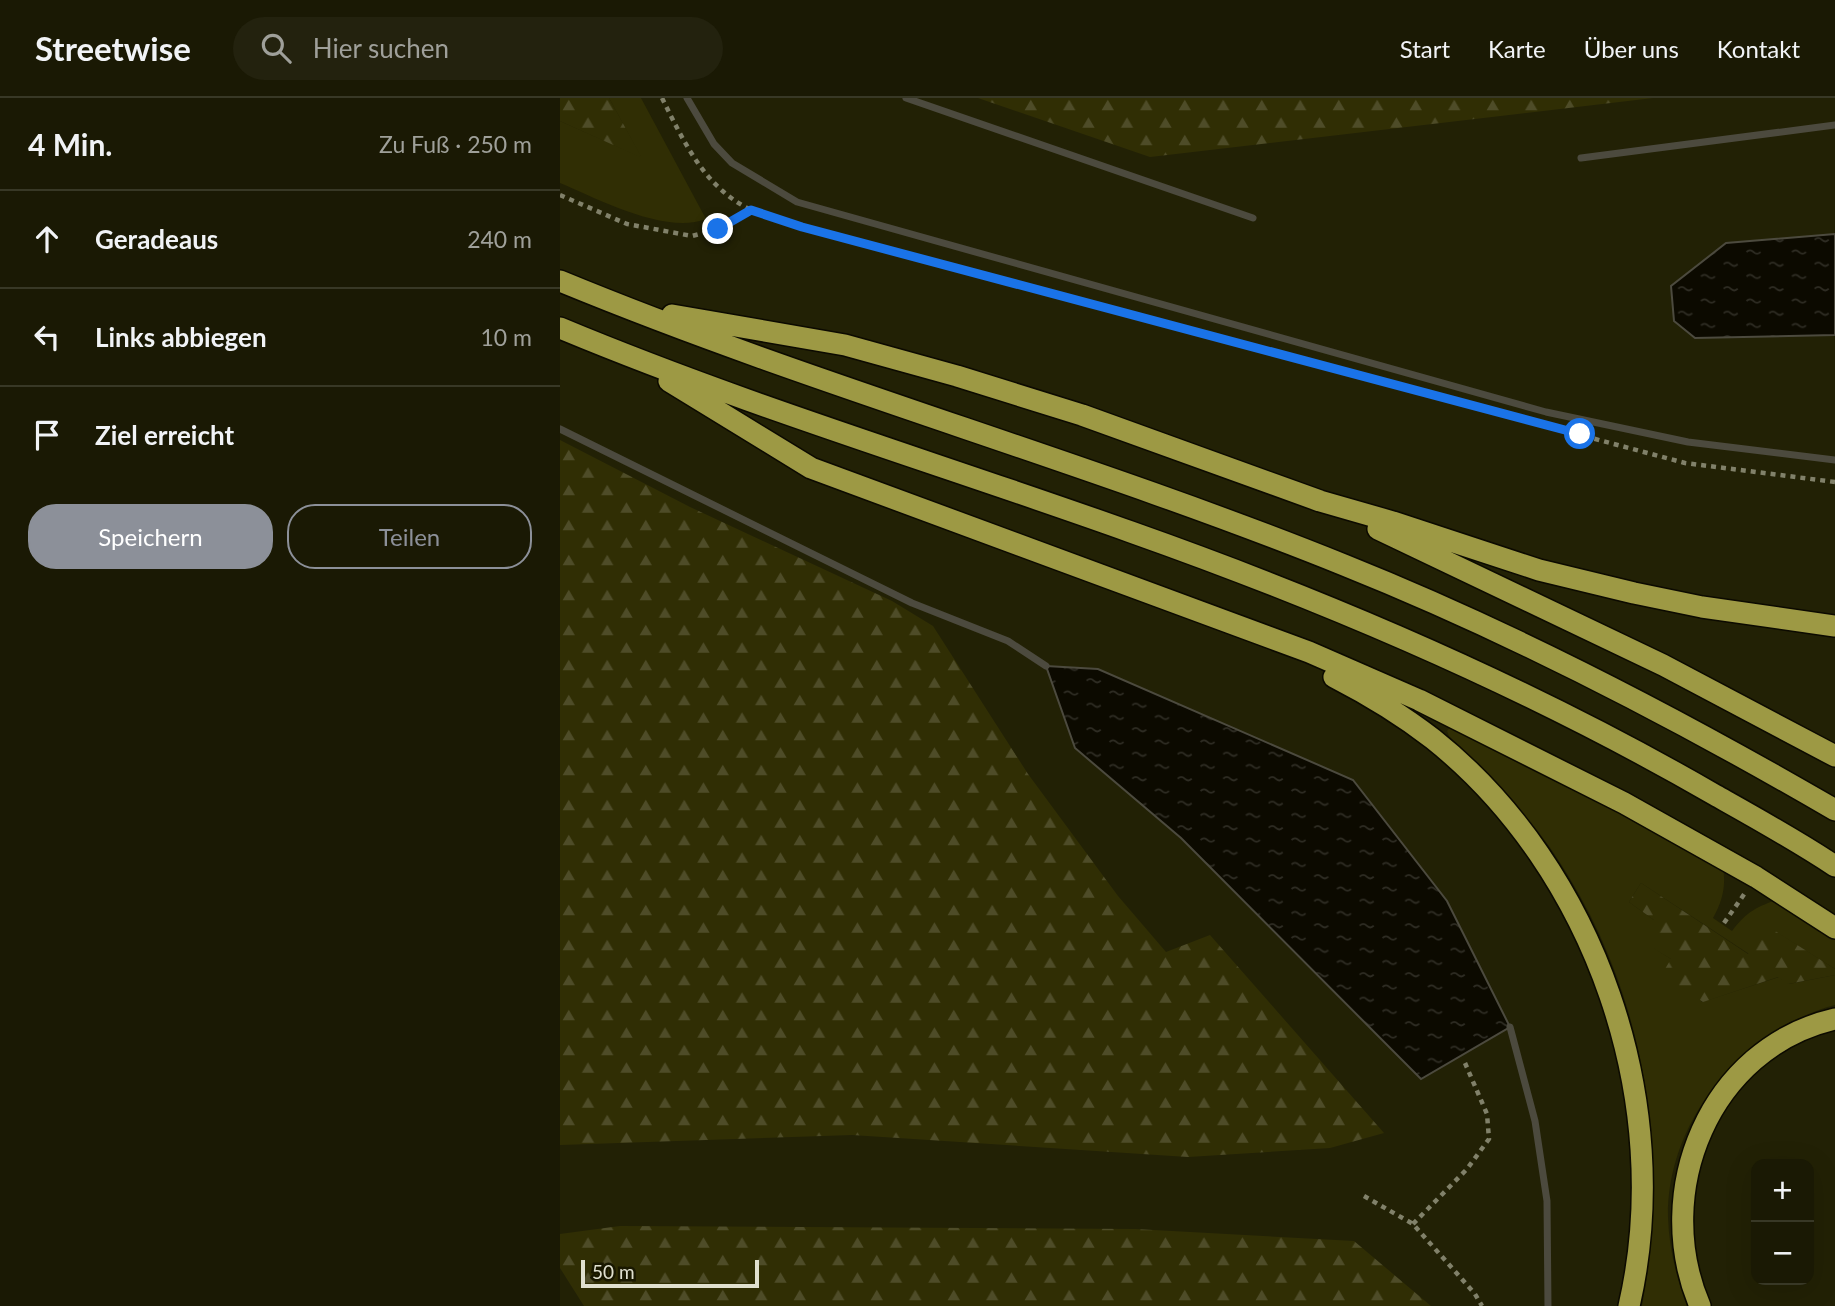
<!DOCTYPE html>
<html lang="de">
<head>
<meta charset="utf-8">
<style>
	body { margin:0; font-family:Lato,sans-serif; background:#23220e; color:#f1f3f6 }
	.controls { position:absolute; right:21px; bottom:21px; display:grid; overflow:hidden; border-radius:14px; box-shadow:0 7px 28px #0002 }
	.controls button { width:63px; height:63px; display:grid; place-items:center; padding:0; border:0; border-bottom:2px solid #383826; background:#1a1904; color:#f1f3f6; font:35px sans-serif }
	.scale { position:absolute; left:21px; bottom:18px; width:178px; box-sizing:border-box; padding-left:7px; border:4px solid #e0e0cf; border-top:0; font-size:19px; line-height:24px; white-space:nowrap; color:#e0e0cf; -webkit-text-stroke:5px #191800; paint-order:stroke }
	.stop { position:absolute; width:21px; height:21px; margin:-16px; border:5px solid #1a73e8; border-radius:50%; background:#fff }
	.stop.end { background:#1a73e8; border-color:#fff; box-shadow:0 2px 7px #0008 }
	.list { margin:0; padding:0; list-style:none }
	h2 { display:flex; justify-content:space-between; align-items:center; height:91px; margin:0; padding:0 28px; font-size:30px }
	h2 small { font-size:23px; font-weight:400; color:#9fa09a }
	.list li { display:grid; grid-template-columns:46px 1fr auto; gap:21px; align-items:center; box-sizing:border-box; height:98px; padding:0 28px; border-top:2px solid #383826 }
	.list b { display:block; font-size:26px; white-space:nowrap }
	.list em { font-size:23px; font-style:normal; color:#9fa09a }
	.actions { display:flex; gap:14px; padding:21px 28px }
	.actions a { flex:1; padding:16px 0; border:2px solid #8c9099; border-radius:28px; text-align:center; font-size:24px; color:#8c9099 }
	.actions .main { background:#8c9099; color:#fff }
	.icon { flex:none; width:38px; height:38px; fill:none; stroke:currentColor; stroke-width:2; stroke-linecap:round; stroke-linejoin:round }
	.map { position:relative; flex:none; width:1275px; height:1208px; overflow:hidden }
	header { display:flex; align-items:center; gap:42px; box-sizing:border-box; height:98px; padding:0 35px; background:#1a1904; border-bottom:2px solid #383826 }
	header strong { font-size:33px }
	nav { display:flex; gap:38px; margin-inline-start:auto; font-size:24px }
	.search { width:490px; height:63px; background:#23220e; display:flex; align-items:center; gap:18px; box-sizing:border-box; padding:0 24px; border-radius:38px; color:#9fa09a; font-size:26px }
	main { display:flex }
	aside { flex:1; background:#1a1904 }
	.map>svg:first-child { display:block }
	.green { fill:#302e04 }
	.forest { fill:url(#forest-firs) }
	.water { fill:url(#water-ripples); stroke:#4c4a3e; stroke-width:2 }
	.lines { fill:none; stroke-linecap:round; stroke-linejoin:round }
	.stream { stroke:#4c4a3e; stroke-width:7 }
	.highway-casing { stroke:#0c0a00; stroke-width:24 }
	.path { stroke:#81816a; stroke-width:4.5; stroke-dasharray:5 5; stroke-linecap:butt }
	.highway { stroke:#9d9944; stroke-width:21 }
	.route { stroke:#1a73e8; stroke-width:9 }
</style>
</head>
<body>
<header>
<strong>Streetwise</strong>
<div class="search"><svg class="icon" aria-label="search" viewBox="0 0 24 24"><circle cx="10" cy="10" r="6"/><path d="M15 15l6 6"/></svg>Hier suchen</div>
<nav><a>Start</a><a>Karte</a><a>Über uns</a><a>Kontakt</a></nav>
</header>
<main>
<aside>
<h2>4 Min.<small>Zu Fuß · 250 m</small></h2>
<ul class="list">
<li><svg class="icon" aria-label="ahead" viewBox="0 0 24 24"><path d="M12 20V5M6 11l6-6 6 6"/></svg><div><b>Geradeaus</b></div><em>240 m</em></li>
<li><svg class="icon" aria-label="left" viewBox="0 0 24 24"><path d="M17 20v-9H6M10 6l-5 5 5 5"/></svg><div><b>Links abbiegen</b></div><em>10 m</em></li>
<li><svg class="icon" aria-label="arrive" viewBox="0 0 24 24"><path d="M6 21V4h12l-3 4 3 4H6"/></svg><div><b>Ziel erreicht</b></div></li>
</ul>
<div class="actions"><a class="main">Speichern</a><a>Teilen</a></div>
</aside>
<div class="map">
<svg width="1275" height="1208" viewBox="0 0 1275 1208">
	<defs>
		<pattern id="forest-firs" width="22" height="20" patternUnits="userSpaceOnUse" patternTransform="scale(1.75)"><rect width="22" height="20" fill="#302e04"/><path d="M5 1l3.5 6h-7zM16 11l3.5 6h-7z" fill="#4e4c28"/></pattern>
		<pattern id="water-ripples" width="26" height="14" patternUnits="userSpaceOnUse" patternTransform="scale(1.75)"><rect width="26" height="14" fill="#0c0a00"/><path d="M2 4q2-2 4 0t4 0M15 11q2-2 4 0t4 0" fill="none" stroke="#2f2d24"/></pattern>
	</defs>
	<rect width="100%" height="100%" fill="#222105"/>
	<!-- green -->
	<path class="green" d="M49 0H81L146 121C106 137 38 101 0 85V23L81 59Z
		M891 628H898L1163 768C1166 788 1163 802 1153 820L1172 833C1188 812 1196 810 1220 800L1275 836V871L1213 832 1189 856 1081 785 1069 804 1094 822V850L1111 861 1142 904 1219 879 1229 886 1275 877V907C1183 931 1107 1022 1108 1119 1109 1150 1116 1179 1127 1208H1082C1111 1053 1084 889 995 757 965 712 927 675 889 638L887 633Z"/>
	<!-- forest -->
	<path class="forest" d="M0 0H49L82 60 0 23Z
		M418 0H1093L590 59Z
		M0 342 130 409 332 503 373 528 468 676 558 798 606 854 650 837 824 1035 770 1050 628 1059 292 1037 0 1047Z
		M1081 785 1188 856 1212 831 1275 871V877L1228 886 1218 879 1143 904 1102 876 1111 861 1093 850 1094 822 1069 804Z
		M60 1128 575 1131 794 1143 871 1208H24L0 1170V1136Z"/>
	<!-- water -->
	<path class="water" d="M1275 136V237L1135 240 1114 223 1111 188 1166 145Z
		M486 568 538 571 793 682 887 803 950 929 861 981 621 740 515 650Z"/>
	<g class="lines">
		<!-- stream -->
		<path class="stream" d="M127 0 154 46 172 65 237 104 986 314 1128 344 1275 362
			M346 0 693 120
			M1021 60 1275 27
			M0 331 352 505 448 543 486 568
			M950 929 975 1023 987 1103 988 1208"/>
		<defs>
			<path id="highway" d="M0 183C257 289 526 363 784 467 954 535 1117 620 1275 712
				M112 217 285 247 397 278 522 317 760 403 833 424 979 472 1074 495 1142 509 1275 528
				M0 230C187 308 381 366 571 434 772 505 970 590 1155 697 1196 720 1236 742 1275 768
				M109 283 251 370 749 554 859 602 1064 705 1196 779 1275 830
				M818 431 1103 567 1275 658
				M774 579C809 597 842 617 873 641 1036 771 1116 1005 1069 1208
				M1140 1208C1091 1094 1149 950 1275 921"/>
		</defs>
		<!-- highway casing -->
		<use href="#highway" class="highway-casing"/>
		<!-- path -->
		<path class="path" d="M102 0C124 44 144 89 191 112 206 119 225 123 242 129L1125 365 1275 384
			M0 97 67 126 132 138 158 131 191 112
			M1164 825 1185 795
			M804 1098 853 1126 915 1196 922 1208
			M853 1126 907 1071 929 1041 927 1016 905 965"/>
		<!-- highway -->
		<use href="#highway" class="highway"/>
	</g>
	<g class="lines">
		<!-- route -->
		<path class="route" d="M158 131 191 112 242 129 1020 336"/>
	</g>
</svg>
<div class="controls">
<button>+</button>
<button>−</button>
</div>
<div class="scale">50 m</div>
<div class="stop" style="left:1020px;top:336px"></div>
<div class="stop end" style="left:158px;top:131px"></div>
</div>
</main>
</body>
</html>
